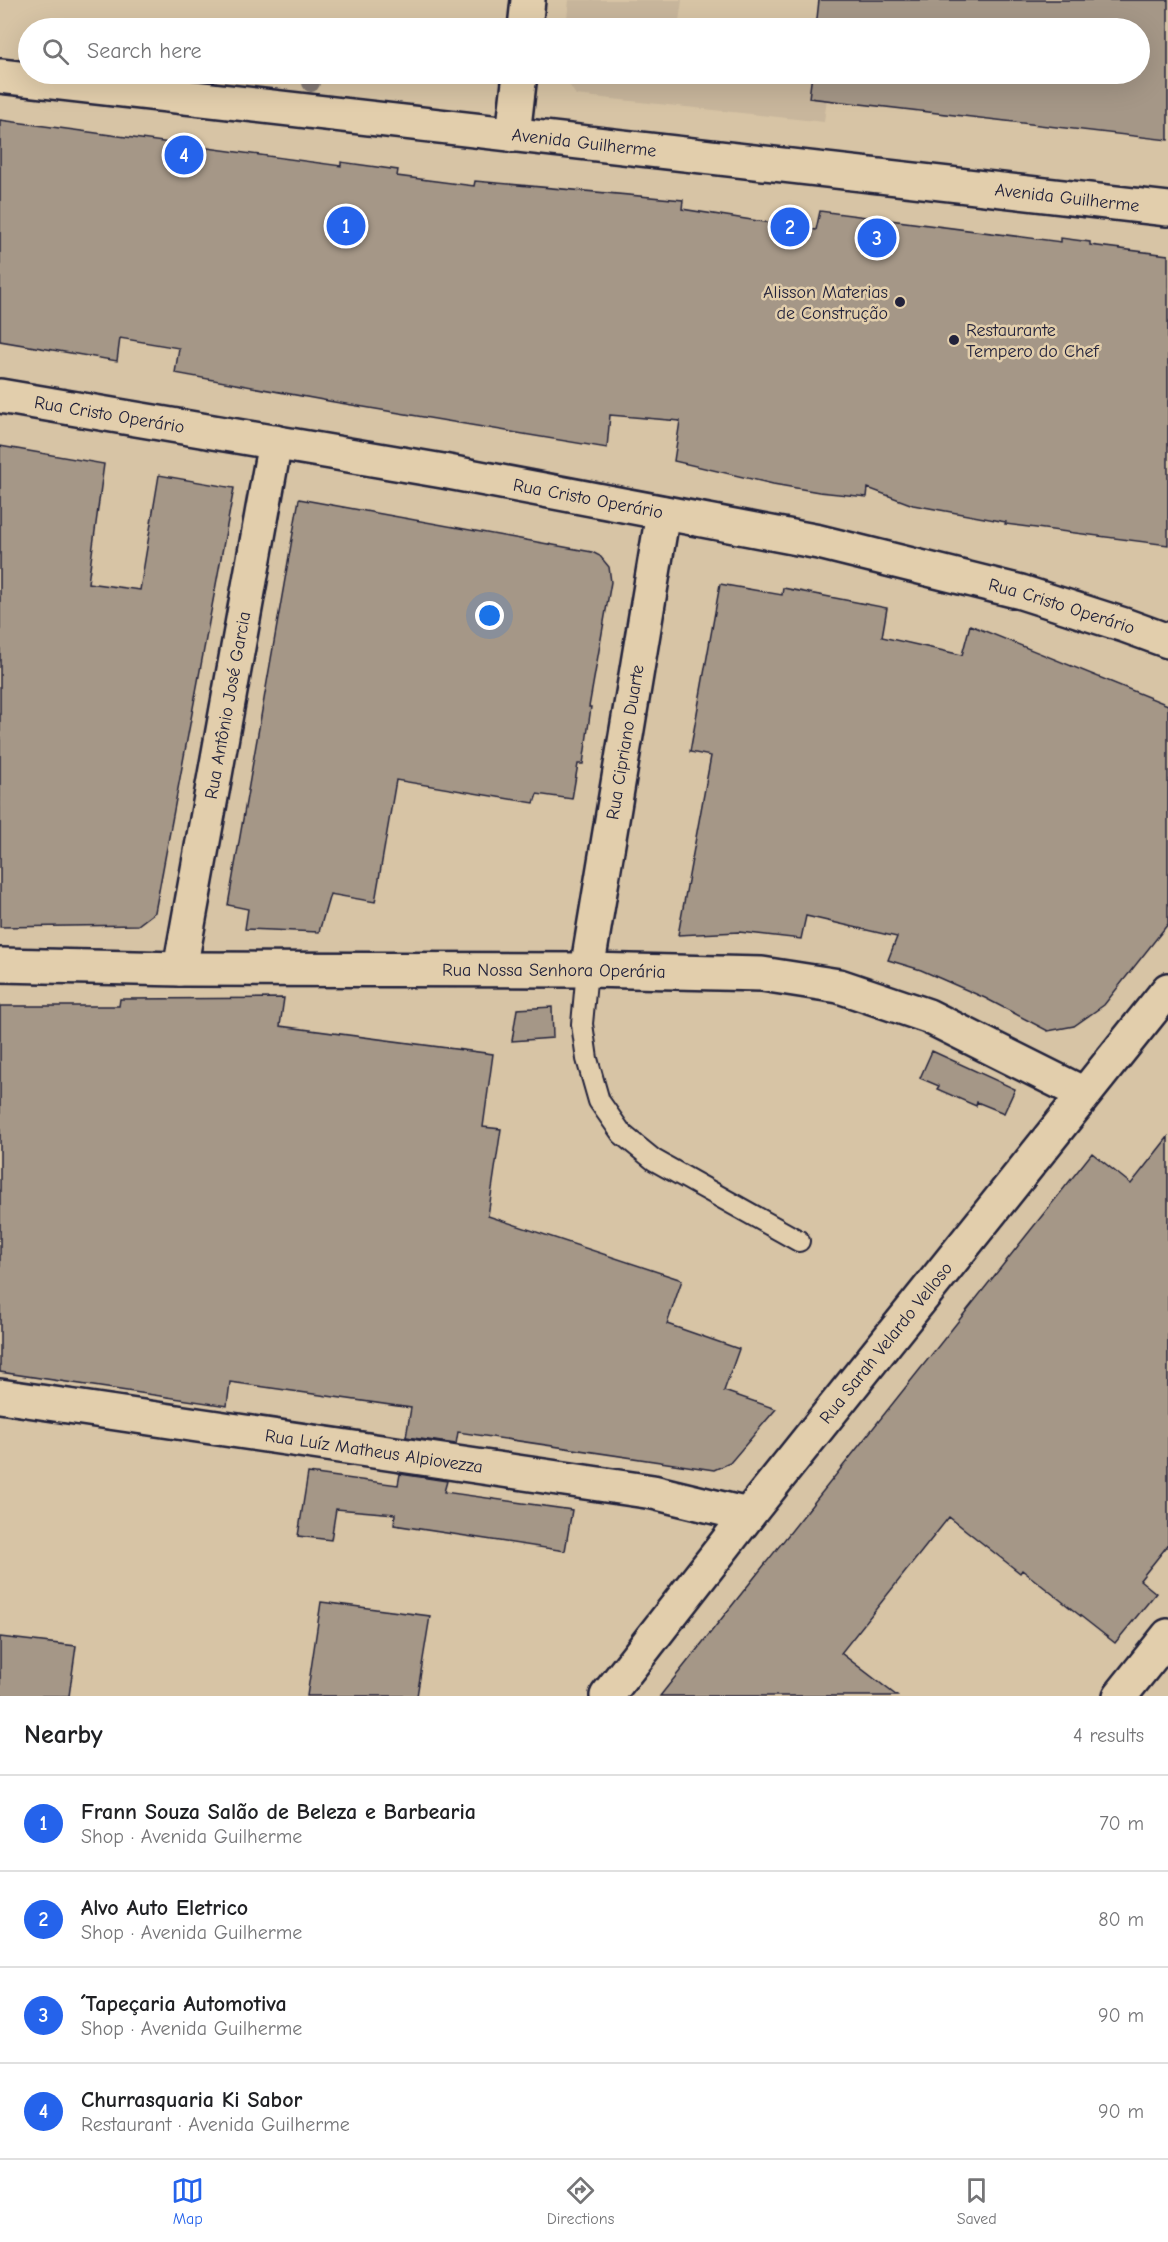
<!DOCTYPE html>
<html lang="en">
<head>
<meta charset="utf-8">
<style>
	body { margin:0; font-family:"Comic Neue",sans-serif; background:#f6f6f6; color:#202124 }
	.you { position:absolute; left:490px; top:616px; width:21px; height:21px; margin:-15px; border:4px solid #fff; border-radius:50%; background:#1a73e8; box-shadow:0 0 0 9px #1a73e833 }
	.badge { display:grid; place-items:center; width:39px; height:39px; border-radius:50%; background:#2563eb; color:#fff; font-size:20px; font-weight:700 }
	.pin { position:absolute; translate:-50% -50%; border:3px solid #fff; box-shadow:0 2px 6px #0006 }
	.list { margin:0; padding:0; list-style:none }
	h2 { display:flex; justify-content:space-between; align-items:center; height:78px; margin:0; padding:0 24px; font-size:26px }
	h2 small { font-size:20px; font-weight:400; color:#757577 }
	.list li { display:grid; grid-template-columns:39px 1fr auto; gap:18px; align-items:center; box-sizing:border-box; height:96px; padding:0 24px; border-top:2px solid #e0e0e0 }
	.list b { display:block; font-size:22px; white-space:nowrap }
	.list p { margin:0; font-size:20px; white-space:nowrap; color:#757577 }
	.list em { font-size:20px; font-style:normal; color:#757577 }
	.icon { flex:none; width:33px; height:33px; fill:none; stroke:currentColor; stroke-width:2; stroke-linecap:round; stroke-linejoin:round }
	.map { position:relative; flex:none; width:1168px; height:1696px; overflow:hidden }
	.search { position:absolute; background:#fff; box-shadow:0 6px 24px #0002; left:18px; right:18px; top:18px; height:66px; display:flex; align-items:center; gap:15px; box-sizing:border-box; padding:0 21px; border-radius:33px; color:#757577; font-size:22px }
	.sheet { height:462px; background:#fff }
	nav { display:flex; justify-content:space-around; align-items:center; box-sizing:border-box; height:84px; border-top:2px solid #e0e0e0; background:#fff; font-size:16px; color:#757577 }
	nav a { display:grid; justify-items:center; gap:3px }
	nav .on { color:#2563eb }
	.map>svg:first-child { display:block }
	.built { fill:#c8b69c }
	.building { fill:#a59787; stroke:#22223b; stroke-width:1.5 }
	.lines { fill:none; stroke-linecap:round; stroke-linejoin:round }
	.lane-casing { stroke:#22223b; stroke-width:24 }
	.street-casing { stroke:#22223b; stroke-width:38 }
	.secondary-casing { stroke:#22223b; stroke-width:38 }
	.lane { stroke:#e2ceac; stroke-width:20 }
	.street { stroke:#e2ceac; stroke-width:33 }
	.secondary { stroke:#e2ceac; stroke-width:33 }
	.tree { fill:#847a75 }
	.poi-dot { fill:#22223b; stroke:#e2ceac; stroke-width:2 }
	.labels { text-anchor:middle; dominant-baseline:central; stroke-width:5; stroke-linejoin:round; paint-order:stroke }
	.street-label { font-size:18px; fill:#22223b; stroke:#e2ceac }
	.poi-label { font-size:18px; fill:#22223b; stroke:#e2ceac; text-anchor:end }
</style>
</head>
<body>
<div class="map">
<svg width="1168" height="1696" viewBox="0 0 1168 1696">
	<rect width="100%" height="100%" fill="#d7c4a5"/>
	<filter id="ink" filterUnits="userSpaceOnUse"><feTurbulence type="fractalNoise" baseFrequency=".0167" numOctaves="2"/><feDisplacementMap in="SourceGraphic" scale="12" xChannelSelector="R" yChannelSelector="G"/><feConvolveMatrix kernelMatrix="1 2 1 2 8 2 1 2 1" color-interpolation-filters="sRGB"/></filter>
	<g filter="url(#ink)">
		<!-- built -->
		<path class="built" d="M569 0H682L678 28H566Z
			M562 74H830L824 122 576 95Z"/>
		<!-- building -->
		<path class="building" d="M819 0H1168V140L809 98 812 74H1140V28H816Z
			M0 120 341 166V162L398 170 397 176 474 186 475 181 683 200 682 209 816 230 820 211 1061 242V238L1090 242V245L1168 255V545L1005 524 1006 522 913 505 868 488 867 497 819 492 773 484 674 461 680 421 610 415 607 448 334 402 175 373 179 348 120 338 117 361 0 341Z
			M0 446 104 464 88 583 140 590 159 475 234 488 155 912 138 925 0 927Z
			M299 499 592 552 600 556 609 567 611 582 589 707H591L583 764H578L572 799 537 794 534 803 396 780 375 902 330 894 319 932 245 929 248 909 228 905Z
			M720 584 782 595 783 588 887 608 882 637 962 655 970 625 1168 705V924L1104 1005 1074 1026 1048 1031 985 998 921 970 888 960 897 937 806 916 801 939 739 932 678 935 711 756 690 752Z
			M284 998 280 1026 493 1054 483 1127 501 1129 488 1216 682 1280 667 1324 739 1349 724 1391 776 1409 730 1463 714 1470 458 1432 456 1444 406 1437 411 1408 230 1382 227 1406 0 1372V1006H119L120 999Z
			M552 1007 553 1038 512 1041 517 1009Z
			M932 1051 1015 1089 1004 1113 977 1102 976 1106 937 1089 939 1086 920 1078Z
			M1168 1137V1545L1140 1580 1156 1593 1115 1643 1022 1570 1020 1573 949 1517 841 1653 897 1696H660L1092 1153 1131 1184Z
			M308 1473 398 1485 400 1474 447 1481 444 1492 572 1510 565 1551 394 1525 395 1514 336 1509 331 1540 298 1536Z
			M321 1602 430 1616 417 1696H307Z
			M0 1637 76 1646 69 1696H0Z"/>
		<g class="lines">
			<defs>
				<path id="lane" d="M587 970 582 1024 587 1059 599 1101 622 1134 654 1160 799 1241"/>
				<g id="street">
					<path d="M525 28 528 0"/>
					<path d="M513 135 520 74"/>
					<path id="s1" d="M0 396 443 471 819 542 1021 592 1124 625 1168 641"/>
					<path id="s2" d="M0 965 180 969 587 970 762 974 839 986 928 1016 1084 1094"/>
					<path id="s3" d="M180 969 275 442"/>
					<path id="s4" d="M587 970 663 513"/>
					<path id="s5" d="M0 1396 653 1492 748 1515"/>
					<path id="s6" d="M607 1696 748 1515 1168 990"/>
					<path d="M1120 1696 1168 1636"/>
				</g>
				<g id="secondary">
					<path id="s7" d="M0 76 1168 209"/>
				</g>
			</defs>
			<!-- lane casing -->
			<use href="#lane" class="lane-casing"/>
			<!-- street casing -->
			<use href="#street" class="street-casing"/>
			<!-- secondary casing -->
			<use href="#secondary" class="secondary-casing"/>
			<!-- lane -->
			<use href="#lane" class="lane"/>
			<!-- street -->
			<use href="#street" class="street"/>
			<!-- secondary -->
			<use href="#secondary" class="secondary"/>
		</g>
		<!-- trees -->
		<circle class="tree" cx="311" cy="83" r="9"/>
	</g>
	<!-- markers -->
	<g class="poi-dot">
		<circle cx="900" cy="302" r="6"/>
		<circle cx="954" cy="340" r="6"/>
	</g>
	<g class="labels">
		<!-- street labels -->
		<g class="street-label">
			<text stroke="none"><textPath href="#s7" startOffset="588">Avenida Guilherme</textPath></text>
			<text stroke="none"><textPath href="#s7" startOffset="1074">Avenida Guilherme</textPath></text>
			<text stroke="none"><textPath href="#s1" startOffset="111">Rua Cristo Operário</textPath></text>
			<text stroke="none"><textPath href="#s1" startOffset="597">Rua Cristo Operário</textPath></text>
			<text stroke="none"><textPath href="#s1" startOffset="1083">Rua Cristo Operário</textPath></text>
			<text stroke="none"><textPath href="#s3" startOffset="268">Rua Antônio José Garcia</textPath></text>
			<text stroke="none"><textPath href="#s4" startOffset="231">Rua Cipriano Duarte</textPath></text>
			<text stroke="none"><textPath href="#s2" startOffset="554">Rua Nossa Senhora Operária</textPath></text>
			<text stroke="none"><textPath href="#s6" startOffset="450">Rua Sarah Velardo Velloso</textPath></text>
			<text stroke="none"><textPath href="#s5" startOffset="378">Rua Luíz Matheus Alpiovezza</textPath></text>
		</g>
		<!-- poi labels -->
		<g class="poi-label">
			<text x="888" y="292">Alisson Materias<tspan x="888" dy="21">de Construção</tspan></text>
			<text x="966" y="330" text-anchor="start">Restaurante<tspan x="966" dy="21">Tempero do Chef</tspan></text>
		</g>
	</g>
</svg>
<div class="you"></div>
<div class="pin badge" style="left:346px;top:226px">1</div>
<div class="pin badge" style="left:790px;top:227px">2</div>
<div class="pin badge" style="left:877px;top:238px">3</div>
<div class="pin badge" style="left:184px;top:155px">4</div>
<div class="search"><svg class="icon" aria-label="search" viewBox="0 0 24 24"><circle cx="10" cy="10" r="6"/><path d="M15 15l6 6"/></svg>Search here</div>
</div>
<section class="sheet">
<h2>Nearby<small>4 results</small></h2>
<ul class="list">
<li><span class="badge">1</span><div><b>Frann Souza Salão de Beleza e Barbearia</b><p>Shop · Avenida Guilherme</p></div><em>70 m</em></li>
<li><span class="badge">2</span><div><b>Alvo Auto Eletrico</b><p>Shop · Avenida Guilherme</p></div><em>80 m</em></li>
<li><span class="badge">3</span><div><b>´Tapeçaria Automotiva</b><p>Shop · Avenida Guilherme</p></div><em>90 m</em></li>
<li><span class="badge">4</span><div><b>Churrasquaria Ki Sabor</b><p>Restaurant · Avenida Guilherme</p></div><em>90 m</em></li>
</ul>
</section>
<nav>
<a class="on"><svg class="icon" aria-label="map" viewBox="0 0 24 24"><path d="M3 6l6-2 6 2 6-2v14l-6 2-6-2-6 2zM9 4v14M15 6v14"/></svg>Map</a>
<a><svg class="icon" aria-label="directions" viewBox="0 0 24 24"><path d="M12 3l9 9-9 9-9-9zM9 14v-3h6M13 9l2 2-2 2"/></svg>Directions</a>
<a><svg class="icon" aria-label="saved" viewBox="0 0 24 24"><path d="M7 4h10v16l-5-4-5 4z"/></svg>Saved</a>
</nav>
</body>
</html>
